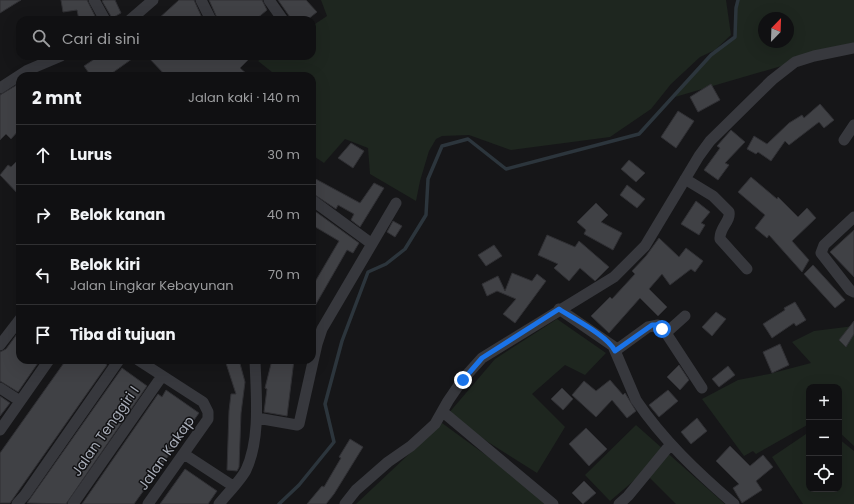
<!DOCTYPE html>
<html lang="id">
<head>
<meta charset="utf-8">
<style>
	body { margin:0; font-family:Poppins,sans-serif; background:#19191b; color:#f1f3f6 }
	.controls { position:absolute; right:12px; bottom:12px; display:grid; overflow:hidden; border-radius:8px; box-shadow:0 4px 16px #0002 }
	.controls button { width:36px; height:36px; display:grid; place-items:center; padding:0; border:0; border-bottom:1px solid #303032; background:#101012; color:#f1f3f6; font:20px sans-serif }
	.compass { position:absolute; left:758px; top:12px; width:36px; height:36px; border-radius:50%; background:#101012; box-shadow:0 4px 16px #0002; rotate:23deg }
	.stop { position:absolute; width:12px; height:12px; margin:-9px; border:3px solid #1a73e8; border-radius:50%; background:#fff }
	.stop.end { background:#1a73e8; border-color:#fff; box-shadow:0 1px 4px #0008 }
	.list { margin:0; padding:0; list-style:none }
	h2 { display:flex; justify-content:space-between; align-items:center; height:52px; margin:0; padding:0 16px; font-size:17px }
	h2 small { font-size:13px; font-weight:400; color:#9c9d9f }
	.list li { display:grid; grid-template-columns:26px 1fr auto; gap:12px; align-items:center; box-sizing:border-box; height:60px; padding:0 16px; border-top:1px solid #303032 }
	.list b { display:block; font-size:15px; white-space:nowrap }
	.list p { margin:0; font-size:13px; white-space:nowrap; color:#9c9d9f }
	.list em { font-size:13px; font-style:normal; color:#9c9d9f }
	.icon { flex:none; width:22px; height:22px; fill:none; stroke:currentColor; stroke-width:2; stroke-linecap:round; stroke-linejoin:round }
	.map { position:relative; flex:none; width:854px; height:504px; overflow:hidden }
	.search { position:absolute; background:#101012; box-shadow:0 4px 16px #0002; left:16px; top:16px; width:300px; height:44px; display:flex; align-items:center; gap:10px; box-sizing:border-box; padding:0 14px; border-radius:12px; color:#9c9d9f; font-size:15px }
	.panel { position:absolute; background:#101012; box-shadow:0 4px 16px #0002; left:16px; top:72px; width:300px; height:292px; border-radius:12px }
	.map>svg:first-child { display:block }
	.green { fill:#1e261f; fill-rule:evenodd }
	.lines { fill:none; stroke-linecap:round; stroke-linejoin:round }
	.stream { stroke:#2c353c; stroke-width:3.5 }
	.building { fill:#404145; stroke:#303034 }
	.street { stroke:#37383d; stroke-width:11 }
	.route { stroke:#1a73e8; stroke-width:5 }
	.labels { text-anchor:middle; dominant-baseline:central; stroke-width:3; stroke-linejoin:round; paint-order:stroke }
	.street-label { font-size:14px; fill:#a8adb8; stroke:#111113 }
</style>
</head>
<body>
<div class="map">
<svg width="854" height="504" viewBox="0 0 854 504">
	<rect width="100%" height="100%" fill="#161618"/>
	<!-- green -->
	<path class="green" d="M321 0H726L731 35 715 50 700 57 671 84 651 109 610 137 511 150 469 135 442 136 436 139 429 151 420 181 416 201 370 174 368 148 345 139 324 163 312 155V111L314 105 312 103V76H277L258 61 265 56H312V26L327 16Z
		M738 0H854V48L795 62 675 97 711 55 734 38 736 8ZM764 18H788V42H764Z
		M557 319 606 353 585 375 565 365 532 394 565 427 537 473 488 442 448 414 495 359Z
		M854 326V446L839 432V387H809V424L756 454 753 451 744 456 702 399 738 380 769 374 811 363 792 342 814 331Z
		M442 423 547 500 551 504H356Z
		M636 425 725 504H676L644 472 610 501 585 475Z
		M809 432V489H839V439L854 451V504H803L772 457Z"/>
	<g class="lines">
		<!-- stream -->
		<path class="stream" d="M279 504 299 485 334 442 325 404 342 341 368 272 386 264 405 249 426 215 428 179 442 146 468 139 506 169 639 134 711 55 735 37 736 8 738 0"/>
	</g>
	<!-- building -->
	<path class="building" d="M0 0H21L0 13Z
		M61 0H87L97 20H79L77 10 63 12Z
		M104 0H115L121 13 112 18 102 1Z
		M179 0H194L203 20H157Z
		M209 0H262L267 10 255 20H218Z
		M278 0H306L317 12 307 20H292Z
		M99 56H136L108 76H91L84 66Z
		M147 56H252L240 68 249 76H166Z
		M20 83V129L11 139 6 134 0 140V95Z
		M711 84 720 100 698 112 690 97Z
		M820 104 834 120 824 128 819 122 789 145 785 141 771 161 758 152 756 154 747 149 754 136 767 144 789 123 802 115 804 118Z
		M678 111 694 121 676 148 661 137Z
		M731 130 745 142 725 163 729 165 718 180 704 170 720 148 717 146Z
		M351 143 364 151 353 168 338 158Z
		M20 158V196L0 175 8 165 11 167Z
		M629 160 645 173 636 182 621 169Z
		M312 177 360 203 374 183 384 188 360 227 351 220 354 214 338 205 336 209 312 193Z
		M751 177 777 199 778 197 798 217 807 208 816 218 792 241 809 260 802 272 769 235 767 238 755 228 765 215 738 192Z
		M627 185 645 199 637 208 620 195Z
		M696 201 710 212 701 223 705 225 699 235 681 224Z
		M596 203 608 215 601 222 622 233 613 250 584 234 586 230 577 222Z
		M312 209 359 243 353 253 347 250 312 311V287L339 241 312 225Z
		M393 221 402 226 395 237 387 232Z
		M854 230V277L830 252Z
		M547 235 575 247 579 241 609 267 595 281 580 268 569 281 554 268 558 264 538 255Z
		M659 238 679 257 686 248 703 261 695 272 691 269 670 285 662 274 649 289 667 307 658 316 640 298 609 333 591 316 610 297 612 299 635 274 632 271 646 256Z
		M494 245 502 256 486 266 478 255Z
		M813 265 845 300 835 308 804 274Z
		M512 273 532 281 537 274 546 281 515 323 503 314 516 299 497 291 487 296 482 284 498 276 505 291Z
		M795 302 806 320 796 326 794 323 772 338 763 324 785 310 784 308Z
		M716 312 726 319 712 336 702 327Z
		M854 321V334L846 347 839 340Z
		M20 330V360H40L18 392 0 381V352L6 349Z
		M780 344 789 365 772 373 763 352Z
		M66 360H101L107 365 10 503H0V453Z
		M225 360H239L245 382 241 413 239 467 237 471 227 470 229 411 231 394H236Z
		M272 360H294L287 416 264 412 267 389 265 388Z
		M679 365 689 380 680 390 667 377Z
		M728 366 735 375 719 387 712 379Z
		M122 368 147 386 66 504 27 503Z
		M610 380 623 395 625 393 636 411 627 418 612 400 596 417 572 395 584 381 596 391Z
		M562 388 573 399 563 410 551 399Z
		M166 390 199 413 134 504H82L158 394 162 397Z
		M668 390 678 401 659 417 649 405Z
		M0 396 10 403 0 416Z
		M697 418 707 431 691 444 681 432Z
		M586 428 607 449 589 466 569 444Z
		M350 439 363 447 334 494 326 504H307L322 486 324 487 341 458 339 457Z
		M730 446 750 466 763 455 773 467 756 481 762 490 742 503 733 488 739 484 716 461Z
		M185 469 217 491 208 504H160Z
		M584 481 596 493 583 504 572 493Z"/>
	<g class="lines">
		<!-- street -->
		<path class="street" d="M94 0 105 20
			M201 0 211 20
			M269 0 283 20
			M130 20 153 0
			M0 88 28 70 61 56
			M844 140 854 125
			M685 179 713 196 729 212C731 221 719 228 720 239L747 269
			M312 200 372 244
			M854 217 824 245 821 253 850 290 854 292
			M559 309 613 346 636 400C663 440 697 472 734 504
			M666 333 685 316
			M0 345 20 319
			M615 351 648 327 658 325 666 333 702 388
			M138 360 203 402 208 412V419L148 504
			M0 388 20 401
			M443 412 553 504
			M257 418 297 425 299 424 317 344 322 329 396 203
			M0 430 49 360
			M184 454 233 486
			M17 504 25 495 119 360
			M73 504 162 376
			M219 504C227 494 241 480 246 470 261 438 256 394 255 360
			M345 504 356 490 388 462 411 446 435 424 448 401 463 379 482 358 614 277 645 246 699 156 710 141 772 80 795 62 814 56 854 48
			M619 504 628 496 670 445"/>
	</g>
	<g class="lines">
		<!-- route -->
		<path class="route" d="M463 380 482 358 559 309C574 319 608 336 615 351L652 325H658L662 329"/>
	</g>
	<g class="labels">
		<!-- street labels -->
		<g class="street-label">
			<text transform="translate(105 431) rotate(-55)">Jalan Tenggiri I</text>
			<text transform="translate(166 453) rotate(-55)">Jalan Kakap</text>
		</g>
	</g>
</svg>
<div class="controls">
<button>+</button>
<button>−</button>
<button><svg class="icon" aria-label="locate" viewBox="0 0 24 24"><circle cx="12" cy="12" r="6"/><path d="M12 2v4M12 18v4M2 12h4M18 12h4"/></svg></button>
</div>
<svg class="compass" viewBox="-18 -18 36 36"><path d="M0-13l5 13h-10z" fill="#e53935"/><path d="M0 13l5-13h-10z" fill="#9c9d9f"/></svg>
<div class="stop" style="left:662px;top:329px"></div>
<div class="stop end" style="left:463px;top:380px"></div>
<div class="search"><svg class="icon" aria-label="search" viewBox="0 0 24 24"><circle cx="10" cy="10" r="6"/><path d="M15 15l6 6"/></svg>Cari di sini</div>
<section class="panel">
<h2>2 mnt<small>Jalan kaki · 140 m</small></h2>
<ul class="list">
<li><svg class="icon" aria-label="ahead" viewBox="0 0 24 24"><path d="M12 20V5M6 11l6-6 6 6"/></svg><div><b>Lurus</b></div><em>30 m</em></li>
<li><svg class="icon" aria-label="right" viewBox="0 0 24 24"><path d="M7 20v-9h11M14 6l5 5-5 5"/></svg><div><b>Belok kanan</b></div><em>40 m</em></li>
<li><svg class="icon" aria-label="left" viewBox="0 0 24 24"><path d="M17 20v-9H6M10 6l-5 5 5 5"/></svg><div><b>Belok kiri</b><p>Jalan Lingkar Kebayunan</p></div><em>70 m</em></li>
<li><svg class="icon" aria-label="arrive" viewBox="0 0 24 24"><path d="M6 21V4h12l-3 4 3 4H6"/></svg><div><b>Tiba di tujuan</b></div></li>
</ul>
</section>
</div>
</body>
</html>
